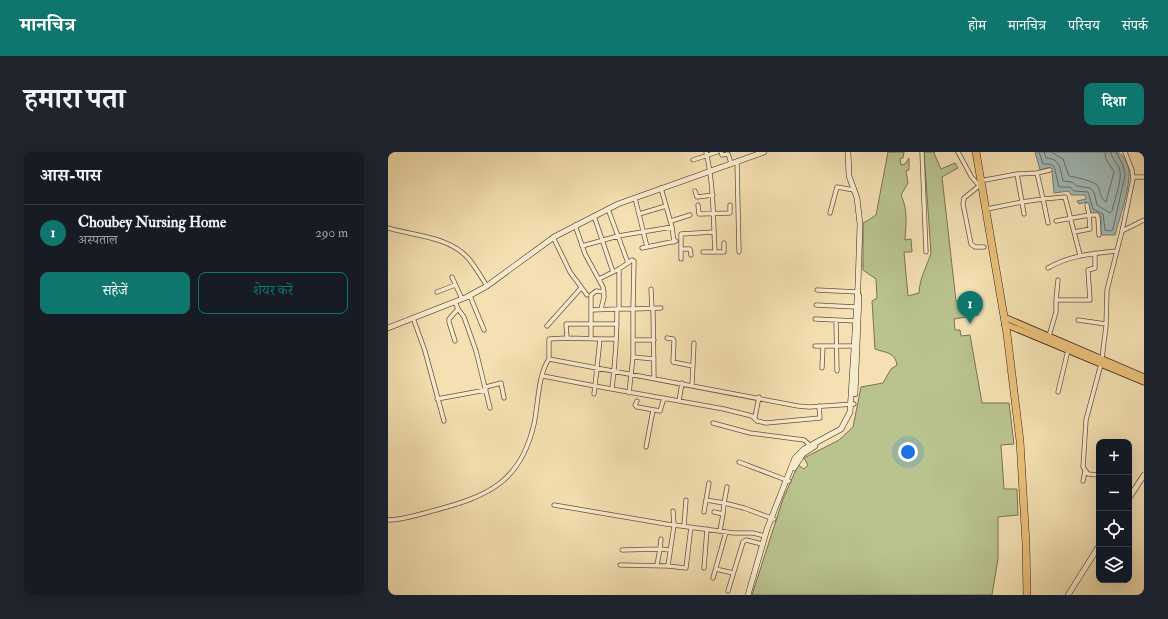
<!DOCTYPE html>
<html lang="hi">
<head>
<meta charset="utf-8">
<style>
	body { margin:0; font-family:"IM FELL Double Pica","Noto Serif Devanagari",serif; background:#20242c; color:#f1f3f6 }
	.controls { position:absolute; right:12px; bottom:12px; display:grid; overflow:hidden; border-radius:8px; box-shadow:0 4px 16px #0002 }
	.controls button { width:36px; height:36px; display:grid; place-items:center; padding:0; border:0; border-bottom:1px solid #363941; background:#171b24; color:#f1f3f6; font:20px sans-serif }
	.you { position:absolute; left:520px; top:300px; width:14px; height:14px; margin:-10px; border:3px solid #fff; border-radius:50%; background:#1a73e8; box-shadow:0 0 0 6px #1a73e833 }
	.badge { display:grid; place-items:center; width:26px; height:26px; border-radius:50%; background:#0f766e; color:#fff; font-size:13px; font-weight:700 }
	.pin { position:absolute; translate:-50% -33px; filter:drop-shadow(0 1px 2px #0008) }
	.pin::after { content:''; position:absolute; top:21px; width:14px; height:12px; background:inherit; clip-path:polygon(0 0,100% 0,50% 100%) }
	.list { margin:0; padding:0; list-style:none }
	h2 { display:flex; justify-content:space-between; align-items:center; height:52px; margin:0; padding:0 16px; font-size:17px }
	h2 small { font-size:13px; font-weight:400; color:#9ea1a6 }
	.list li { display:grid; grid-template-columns:26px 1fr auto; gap:12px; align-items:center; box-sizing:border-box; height:56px; padding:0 16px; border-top:1px solid #363941 }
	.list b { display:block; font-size:15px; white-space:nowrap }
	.list p { margin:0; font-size:13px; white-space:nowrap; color:#9ea1a6 }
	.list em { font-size:13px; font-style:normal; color:#9ea1a6 }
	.actions { display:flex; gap:8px; padding:12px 16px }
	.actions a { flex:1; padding:9px 0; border:1px solid #0f766e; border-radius:8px; text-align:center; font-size:14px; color:#0f766e }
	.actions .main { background:#0f766e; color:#fff }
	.icon { flex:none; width:22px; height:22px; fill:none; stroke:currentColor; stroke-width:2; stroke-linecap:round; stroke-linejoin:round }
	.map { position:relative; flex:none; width:756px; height:443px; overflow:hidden; border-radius:8px }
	header { display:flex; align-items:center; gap:24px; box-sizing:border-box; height:56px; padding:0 20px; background:#0f766e; color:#fff }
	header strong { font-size:19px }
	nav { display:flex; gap:22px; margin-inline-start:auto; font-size:14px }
	.intro { display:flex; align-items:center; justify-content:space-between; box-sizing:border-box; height:96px; padding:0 24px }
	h1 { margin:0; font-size:28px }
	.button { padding:10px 18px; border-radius:8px; background:#0f766e; color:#fff; font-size:14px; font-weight:700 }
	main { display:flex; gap:24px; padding:0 24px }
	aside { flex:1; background:#171b24; border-radius:8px; box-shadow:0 4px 16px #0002 }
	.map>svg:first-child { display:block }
	.green { fill:#b9c38e; stroke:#7a7253 }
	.water { fill:#a1bab7; stroke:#787d77 }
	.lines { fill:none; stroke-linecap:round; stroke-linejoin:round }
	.shore { stroke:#6e6e68; stroke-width:1 }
	.street-casing { stroke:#68523e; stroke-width:5 }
	.secondary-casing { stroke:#3a2218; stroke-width:6 }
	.primary-casing { stroke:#3a2218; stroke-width:7 }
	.highway-casing { stroke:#3a2218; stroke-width:8 }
	.street { stroke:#f8ebcd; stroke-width:3.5 }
	.secondary { stroke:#f8ebcd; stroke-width:5 }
	.primary { stroke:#eac079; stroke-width:5.5 }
	.highway { stroke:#eac079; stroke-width:7 }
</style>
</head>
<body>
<header>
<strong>मानचित्र</strong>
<nav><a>होम</a><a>मानचित्र</a><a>परिचय</a><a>संपर्क</a></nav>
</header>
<div class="intro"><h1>हमारा पता</h1><a class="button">दिशा</a></div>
<main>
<aside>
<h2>आस-पास<small></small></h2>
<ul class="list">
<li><span class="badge">1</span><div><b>Choubey Nursing Home</b><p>अस्पताल</p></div><em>290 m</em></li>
</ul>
<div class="actions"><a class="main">सहेजें</a><a>शेयर करें</a></div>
</aside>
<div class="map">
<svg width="756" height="443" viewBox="0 0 756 443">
	<rect width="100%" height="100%" fill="#f4e0b2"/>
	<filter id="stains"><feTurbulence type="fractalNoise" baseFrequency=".005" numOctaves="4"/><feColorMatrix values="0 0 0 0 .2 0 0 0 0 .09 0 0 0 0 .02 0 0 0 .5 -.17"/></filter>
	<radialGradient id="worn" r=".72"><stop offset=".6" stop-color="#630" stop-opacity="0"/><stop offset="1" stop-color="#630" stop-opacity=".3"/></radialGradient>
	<!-- green -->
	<path class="green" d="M500 0H516L515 6 512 7 513 13 517 12 521 6V18L518 19 520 31 513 43C520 58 518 71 517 88L523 87 524 100H516L520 144 531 141C532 124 538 117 543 101L536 0H547L546 1 553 17 567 11 570 16 554 25 568 149H575L576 157 589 156 590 163 566 167 567 178H572L573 184 582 183 594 251H621L626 292 613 293 616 337H629L630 363 610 365V407L604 443H364L395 347 410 313 416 317 420 313 416 306 451 288 465 275 473 235 495 231 503 217 509 213C507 200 498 201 487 197L484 149 489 146 488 127 475 118V71L479 69 488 63Z"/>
	<!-- water -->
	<path class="water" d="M647 0H730C736 5 740 11 741 18 743 33 731 68 727 83H713V65L709 62 702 63 699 50 691 52 689 49 698 47 697 43H683L681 39 666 41 664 19 662 15 652 18Z"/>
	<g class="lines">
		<!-- shore -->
		<path class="shore" d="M651 0 655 12H662L666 14 671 35H682L686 39 700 40 705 57 715 62 717 78 723 79 725 77 737 23 735 13 728 0
			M656 0 658 6C673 7 672 17 675 29L684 30 689 34 702 36 706 40 709 53 722 61 724 59C726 49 734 29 732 19 731 11 723 8 723 0
			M663 0 675 7 681 24C687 25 705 29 709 33 713 39 712 47 718 50L726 20 718 7 717 0"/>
		<defs>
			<path id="street" d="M318 0C326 33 325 66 327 100H336V91
				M333 0 334 3 340 2 343 11
				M534 0 538 100
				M570 0 583 24 593 36
				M305 8 329 0
				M349 9 351 100
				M649 21 662 18
				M745 25H756
				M597 28 629 22
				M591 34 576 46 575 52 583 92 587 95H596
				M273 36 284 75
				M307 39 309 45 325 43
				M247 46 259 95
				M310 53 311 62 342 61V53
				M599 57 634 50 629 22 649 21 655 47 634 50 636 62
				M442 61 449 35 466 38
				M251 62 278 54
				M206 64 225 120
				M283 69 302 63
				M668 69 701 63 699 53
				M660 71 655 47 677 45 692 103
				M187 73 197 102 215 135 216 145 213 157
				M0 76C26 84 60 84 80 106 87 114 93 125 99 134
				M734 79 756 68
				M686 80 702 77 701 63H709L710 66 711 83
				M165 85 182 120 199 143
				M194 94 230 84 220 57
				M254 96 288 89
				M293 97H302L303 103
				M315 100H327
				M293 107V82L326 80
				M660 116C682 103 704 102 728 99
				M231 117 240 111
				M64 125 74 147
				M211 127 231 117V157
				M670 128 668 148H702L700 118 707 116V101
				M263 137 264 157
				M429 138 470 140
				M49 140 67 133
				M82 144 96 178
				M67 150 70 157 61 167V170L67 189
				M428 153 468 155
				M273 156 245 157 246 109 244 108 240 111 230 84 284 75 286 90
				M70 157 76 165 88 199 102 256
				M229 157H245V205L241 241
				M265 157 266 226
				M203 158V143L208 139 216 140
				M25 166 37 199 56 269
				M427 167 468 169
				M448 168 449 219
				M690 168 718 172
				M159 174 193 136
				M661 184 668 160V148
				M179 186 178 172H203V186
				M279 186 285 187 286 189 285 210 305 214
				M212 187H228
				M246 188H266
				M427 194H467
				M245 205 266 207
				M714 206 718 174 719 138 734 79 745 27 744 18 737 0
				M161 207V187L179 186 212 187 207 234 336 257 364 264 369 269 378 271 432 266 431 254
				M434 216 435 194
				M155 224 207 234 206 242
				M304 233 306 191
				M98 235 113 231 116 246
				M224 237C227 211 229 184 229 157L203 158V172H229
				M670 240 680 198
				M49 247 98 238
				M249 249 247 253 249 255 272 259 276 246
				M291 249 294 231
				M367 265 371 245
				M325 271 362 281 416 288 424 295
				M258 295 265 258
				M351 310 401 329
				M711 323 700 322 695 315 698 268 713 212
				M695 329 697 319
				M318 348 321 331
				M166 353 278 372 346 381H365L377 384
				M316 360 318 348 336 351 339 335
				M326 360 335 362 332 379
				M335 362 336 351 356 356 386 367
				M0 368C16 368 32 362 48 358 101 344 133 329 146 272 150 254 150 222 161 207L410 254 421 255 466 252
				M296 374 298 348
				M273 387 272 397 282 398
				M234 398 272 397 269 413
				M232 413 280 414 286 373 285 359
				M280 414 298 416 303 375
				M316 416 319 377
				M328 417 345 421
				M325 426 338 380
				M340 439 355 390 358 388 374 392"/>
			<path id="secondary" d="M0 176 79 145 99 134 166 85 230 52 376 0
				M467 242 471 144
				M406 316 415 302 427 294
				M741 346 756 323
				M360 443 379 377 407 306 416 297 453 277 462 260 470 133 472 72 469 46 461 24 460 0
				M680 443 711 394"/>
			<path id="primary" d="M616 165 756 225
				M617 172 756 230"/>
			<path id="highway" d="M588 0 619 182 632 289 638 392 639 443"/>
		</defs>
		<!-- street casing -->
		<use href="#street" class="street-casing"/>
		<!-- secondary casing -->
		<use href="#secondary" class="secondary-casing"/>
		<!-- primary casing -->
		<use href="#primary" class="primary-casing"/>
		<!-- highway casing -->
		<use href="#highway" class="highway-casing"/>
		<!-- street -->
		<use href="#street" class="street"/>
		<!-- secondary -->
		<use href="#secondary" class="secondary"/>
		<!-- primary -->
		<use href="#primary" class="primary"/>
		<!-- highway -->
		<use href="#highway" class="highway"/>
	</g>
	<rect width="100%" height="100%" filter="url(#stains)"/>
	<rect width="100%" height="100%" fill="url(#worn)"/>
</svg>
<div class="controls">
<button>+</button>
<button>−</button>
<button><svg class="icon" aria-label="locate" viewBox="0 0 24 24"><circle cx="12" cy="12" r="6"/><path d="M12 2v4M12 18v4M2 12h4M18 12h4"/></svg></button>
<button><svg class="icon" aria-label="layers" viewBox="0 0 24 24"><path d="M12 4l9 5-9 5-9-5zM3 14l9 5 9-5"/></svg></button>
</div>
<div class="you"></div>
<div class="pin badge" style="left:582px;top:172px">1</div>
</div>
</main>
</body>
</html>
